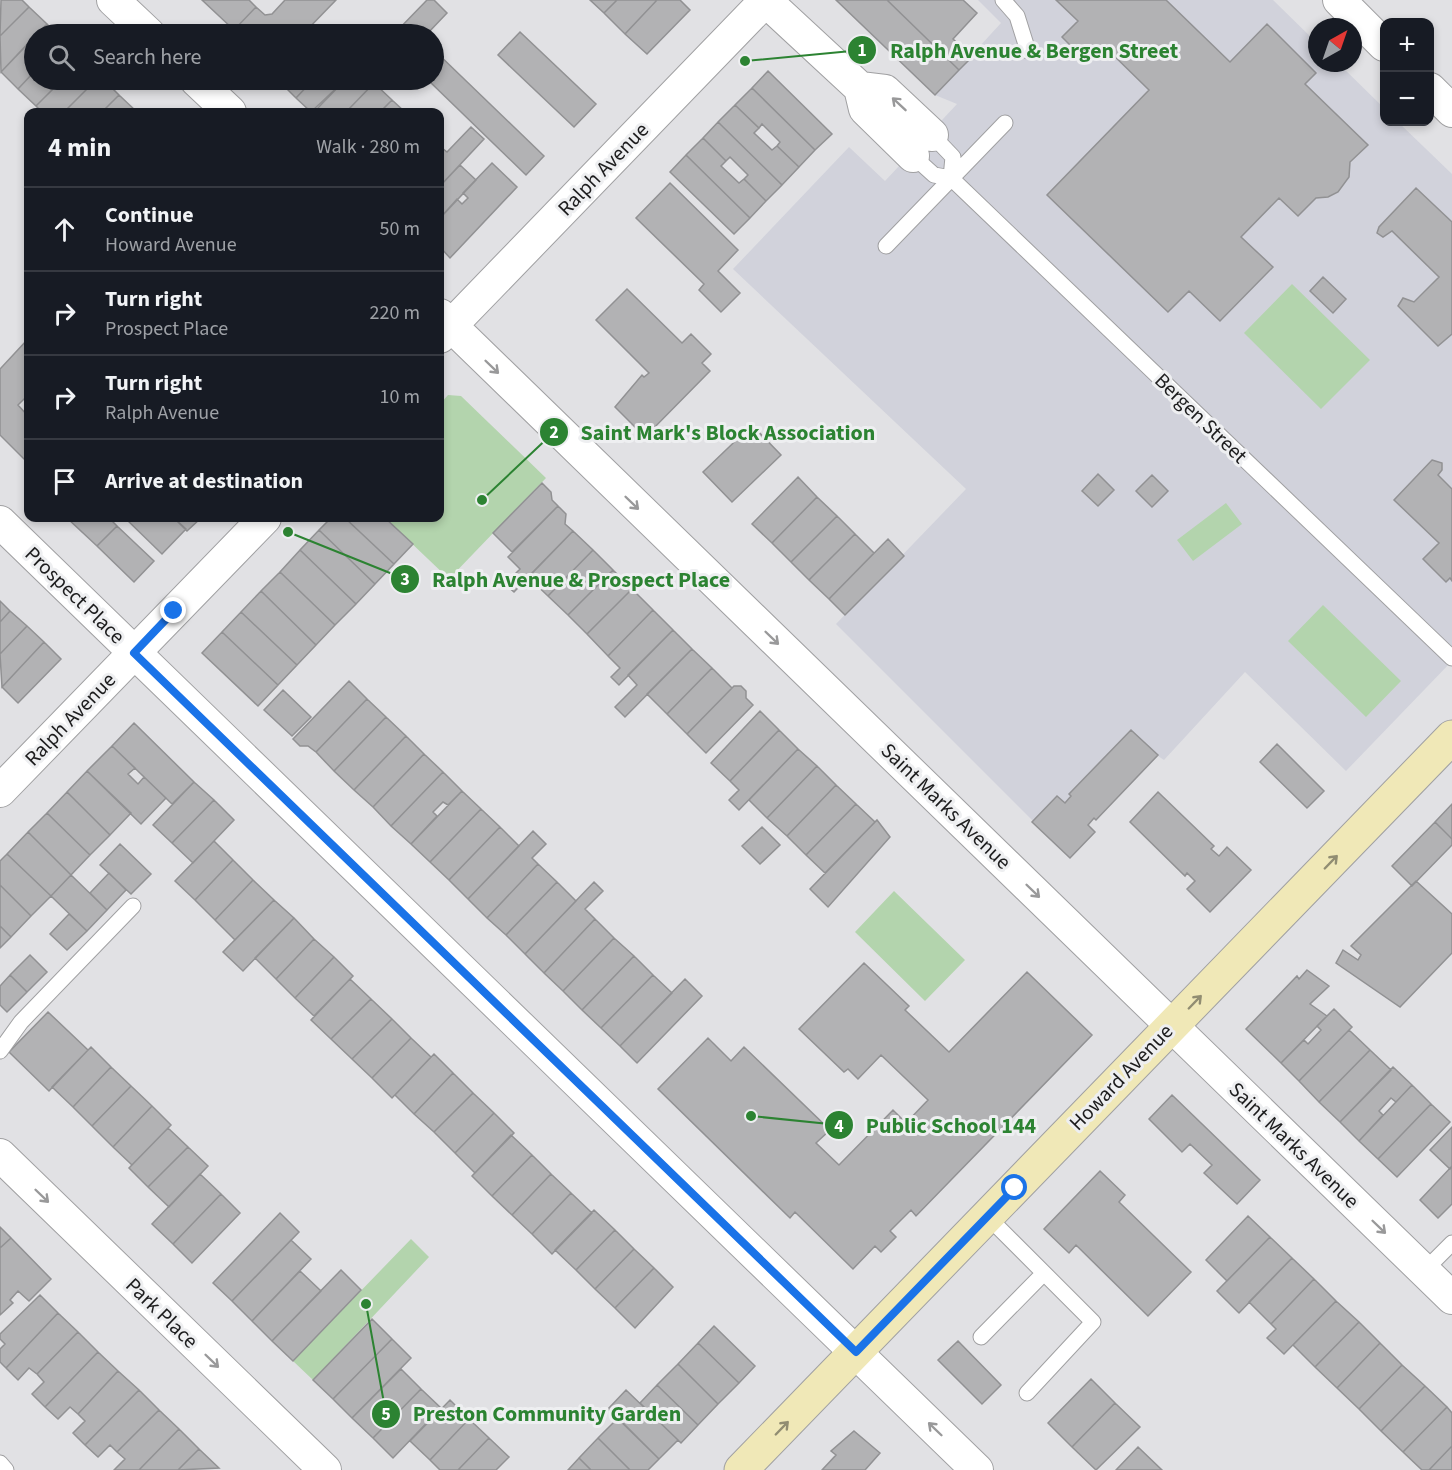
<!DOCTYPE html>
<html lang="en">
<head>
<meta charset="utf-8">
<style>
	body { margin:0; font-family:"Source Sans 3",sans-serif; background:#20242c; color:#f1f3f6 }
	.controls { position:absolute; right:18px; top:18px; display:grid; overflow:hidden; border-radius:12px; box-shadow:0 3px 9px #0003 }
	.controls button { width:54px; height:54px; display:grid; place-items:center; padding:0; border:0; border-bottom:2px solid #363941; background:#171b24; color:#f1f3f6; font:30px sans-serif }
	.compass { position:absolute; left:1308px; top:18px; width:54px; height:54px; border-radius:50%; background:#171b24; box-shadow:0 3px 9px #0003; rotate:40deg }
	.stop { position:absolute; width:18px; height:18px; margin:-14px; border:4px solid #1a73e8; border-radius:50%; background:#fff }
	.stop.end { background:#1a73e8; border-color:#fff; box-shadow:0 2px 6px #0008 }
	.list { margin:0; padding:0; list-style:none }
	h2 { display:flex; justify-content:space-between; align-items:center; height:78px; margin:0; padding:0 24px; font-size:26px }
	h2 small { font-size:20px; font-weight:400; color:#9ea1a6 }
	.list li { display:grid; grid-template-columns:39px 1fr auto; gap:18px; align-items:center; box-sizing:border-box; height:84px; padding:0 24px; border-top:2px solid #363941 }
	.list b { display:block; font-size:22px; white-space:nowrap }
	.list p { margin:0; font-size:20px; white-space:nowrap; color:#9ea1a6 }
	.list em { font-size:20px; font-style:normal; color:#9ea1a6 }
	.icon { flex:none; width:33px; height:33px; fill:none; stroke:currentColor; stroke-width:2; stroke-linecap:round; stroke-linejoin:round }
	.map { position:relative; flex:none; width:1452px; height:1470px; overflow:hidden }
	.search { position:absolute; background:#171b24; box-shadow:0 3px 9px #0003; left:24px; top:24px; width:420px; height:66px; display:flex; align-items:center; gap:15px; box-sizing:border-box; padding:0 21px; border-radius:33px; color:#9ea1a6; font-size:22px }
	.panel { position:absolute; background:#171b24; box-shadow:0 3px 9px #0003; left:24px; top:108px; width:420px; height:414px; border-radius:12px }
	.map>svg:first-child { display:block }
	.built { fill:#d1d2db }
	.green { fill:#b3d4ad }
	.building { fill:#b2b2b4; stroke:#919193; stroke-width:1.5 }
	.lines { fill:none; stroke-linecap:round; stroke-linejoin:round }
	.lane-casing { stroke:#a0a0a2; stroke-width:17 }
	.street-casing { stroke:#a0a0a2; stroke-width:34 }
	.secondary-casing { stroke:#a0a0a2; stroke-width:35 }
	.lane { stroke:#fff; stroke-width:15 }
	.street { stroke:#fff; stroke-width:32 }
	.secondary { stroke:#f0e8b7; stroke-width:33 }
	.oneway { stroke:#99999a }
	.oneway2 { stroke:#918d72 }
	.route { stroke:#1a73e8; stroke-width:8 }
	.labels { text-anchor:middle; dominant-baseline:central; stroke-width:6; stroke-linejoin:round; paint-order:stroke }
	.street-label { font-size:21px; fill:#1d1d1e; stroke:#eeeff1 }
	.leader { fill:none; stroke:#2c8332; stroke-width:2 }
	.callout-dot { fill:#2c8332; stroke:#eeeff1; stroke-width:2 }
	.mark-label { font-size:18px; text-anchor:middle; font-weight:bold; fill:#fff }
	.callout-label { font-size:22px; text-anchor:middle; font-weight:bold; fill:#2c8332; stroke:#eeeff1; stroke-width:6; stroke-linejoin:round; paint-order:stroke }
</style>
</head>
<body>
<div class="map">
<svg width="1452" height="1470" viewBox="0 0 1452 1470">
	<rect width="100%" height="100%" fill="#e1e1e4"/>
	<!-- built -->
	<path class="built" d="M978 0H1273L1317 43V63H1338L1384 108V122H1398L1452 174V661L1346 771 1245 672 1164 760 1158 756 1096 820 1094 818 1088 825 1095 832 1070 858 836 624 966 489 733 269 849 147 885 181 957 104 935 95 1001 23Z"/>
	<!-- green -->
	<path class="green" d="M1292 284 1370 360 1321 409 1244 333Z
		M448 395 461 396 546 478 449 579 385 518H440V404Z
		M1226 503 1242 524 1193 561 1177 540Z
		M1323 605 1401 681 1366 717 1288 641Z
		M894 891 965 960 925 1001 855 932Z
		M411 1239 429 1257 313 1380 293 1361Z"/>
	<!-- building -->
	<path class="building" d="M1 0H22L29 7 0 36Z
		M202 0H249L256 7 234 30Z
		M285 0H336L303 34H238L234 30 256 7 265 15 272 14Z
		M427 0H434L447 13 427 34H394Z
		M590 0H617L604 13Z
		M617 0H657L625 34 604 13Z
		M657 0H680L690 10 647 54 625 34Z
		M836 0H887L959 70 935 95Z
		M887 0H963L977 13 953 39 972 57 959 70Z
		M1056 0H1166L1230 62 1267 24 1316 73 1305 84 1368 145 1350 162 1349 177 1338 192 1328 197 1316 198 1298 216 1279 198 1241 237 1273 267 1220 321 1189 291 1168 312 1047 195 1149 90 1103 45 1087 62 1062 37 1078 21Z
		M29 7 47 24 1 72 0 36Z
		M47 24 57 34H37Z
		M520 32 596 104 574 127 498 55Z
		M34 37V72L18 89 1 72Z
		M434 50 544 156 526 175 428 80H434Z
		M768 71 832 134 815 150 752 88Z
		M34 72V80H62L36 106 18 89Z
		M62 80H96L64 112H42L36 106Z
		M96 80H104L119 95 102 112H64Z
		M282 80H313L296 98 280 82Z
		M313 80H345L311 112 296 98Z
		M345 80H370L374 83 346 112H314Z
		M374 83 392 100 380 112H346Z
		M752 88 815 150 799 167 777 146 780 142 762 124 759 128 735 105Z
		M119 95 137 112H102Z
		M392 100 405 112H380Z
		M735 105 759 128 754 133 772 150 777 146 799 167 782 185 718 122Z
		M718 122 782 185 766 201 744 179 748 175 730 157 726 161 703 138Z
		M471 127 484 139 440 186V150L442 148 447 152Z
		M703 138 726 161 721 166 739 183 744 179 766 201 750 218 686 155Z
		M686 155 750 218 734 234 670 172Z
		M492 163 517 187 450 258 440 247V218L457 199 462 204 468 198 463 193Z
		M460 165 476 180 440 218V186Z
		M670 183 738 250 718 271 740 293 721 312 699 290 704 284 636 218Z
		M1416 188 1452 222V334L1438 346 1398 306 1403 298 1414 302 1439 277 1392 231 1383 237 1377 233 1379 227Z
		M1323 277 1346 299 1333 313 1310 291Z
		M627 289 682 343 691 334 711 354 702 363 710 371 645 437 615 407 642 375 644 377 649 373 596 320Z
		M28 339V399L25 398 18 405 28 416V463L0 435V369Z
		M752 425 781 455 732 502 703 472Z
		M1432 460 1442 463V470L1438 475 1452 489V581L1450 578 1446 582 1423 559 1439 543 1394 500Z
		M1098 474 1114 490 1098 506 1082 491Z
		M1152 475 1168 491 1152 507 1136 491Z
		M798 477 817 497 772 543 752 524Z
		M542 483 551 492 552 500 558 506 512 552 493 533Z
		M817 497 837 516 791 562 772 543Z
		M558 506 566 514 565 524 573 531 514 592 505 584 520 569 508 557Z
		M837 516 855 534 809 580 791 562Z
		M67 518H109L117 526 97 546Z
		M125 518H174L186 529 162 554Z
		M174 518H201L187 531Z
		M331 518H345L394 564 375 584 319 530Z
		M345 518H385L413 544 394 564Z
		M117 526 154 561 134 582 97 546Z
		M319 530 375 584 356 604 300 550Z
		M573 531 593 550 548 596 528 577Z
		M855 534 874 553 829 599 809 580Z
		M888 539 904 556 845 615 829 599Z
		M300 550 356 604 335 625 280 572Z
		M593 550 613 570 568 615 548 596Z
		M613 570 632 589 587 634 568 615Z
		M280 572 335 625 316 645 261 591Z
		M632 589 653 610 608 656 587 634Z
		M261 591 316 645 297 665 241 612Z
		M0 601 10 611 0 622Z
		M653 610 673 630 619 685 611 677 620 668 608 656Z
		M10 611 27 626 0 654V622Z
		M241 612 297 665 278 685 222 632Z
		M27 626 44 642 2 687 0 654Z
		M673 630 692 649 625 717 615 707 637 685 628 675Z
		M222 632 278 685 258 706 202 653Z
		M44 642 61 659 18 703 2 687Z
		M692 649 712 668 667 714 647 694Z
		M712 668 732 688 687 734 667 714Z
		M349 681 367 699 316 752 308 746H300L293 739Z
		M734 686H741L746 691V698L753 705 706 753 687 734Z
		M283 690 311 717 292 736 264 710Z
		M367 699 386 717 334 771 316 752Z
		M760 711 779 730 730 781 711 763Z
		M386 717 406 736 354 790 334 771Z
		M134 723 194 782 172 804 112 746Z
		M779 730 798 749 739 810 729 800 739 790 730 781Z
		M1131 730 1158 755 1096 820 1094 818 1088 825 1095 832 1070 858 1032 822 1057 796 1065 803 1071 796 1069 794Z
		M406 736 424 754 373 807 354 790Z
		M1277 744 1324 791 1307 808 1260 762Z
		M112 746 135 768 128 774 138 784 144 777 166 798 141 824 87 771Z
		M798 749 817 766 767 818 749 800Z
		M424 754 443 772 391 826 373 807Z
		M817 766 836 785 787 836 767 818Z
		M87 771 131 813 110 835 67 792Z
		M443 772 462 791 448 805 443 802 433 812 437 816 411 844 391 826Z
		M194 782 214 800 172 843 153 825Z
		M836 785 856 804 806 855 787 836Z
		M462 791 481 809 430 862 411 844Z
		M67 792 110 835 90 855 47 813Z
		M1158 792 1214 846 1211 849 1219 856 1227 847 1251 870 1210 912 1187 889 1195 881 1187 873 1185 876 1130 822Z
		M214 800 234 820 193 863 172 843Z
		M856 804 875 822 825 873 806 855Z
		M1452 804V839L1435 822Z
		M481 809 500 827 449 880 430 862Z
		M47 813 90 855 71 875 28 832Z
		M877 820 890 837 828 907 810 889Z
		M1435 822 1452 839V845L1412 886 1392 866Z
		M500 827 519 846 468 899 449 880Z
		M762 827 780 845 760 864 742 846Z
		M533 831 546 844 532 858 538 864 487 918 468 899Z
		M28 832 71 875 51 896 7 854Z
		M214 841 233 860 195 900 175 881Z
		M120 844 151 874 131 894 100 865Z
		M7 854 51 896 31 916 0 885V861Z
		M233 860 253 880 215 920 195 900Z
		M538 864 557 882 506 935 487 918Z
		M109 873 126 890 107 910 90 893Z
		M71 875 107 910 87 931 51 896Z
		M253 880 274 900 235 940 215 920Z
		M1416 881 1452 914V953L1400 1007 1336 963 1343 950 1358 960 1361 955 1351 946Z
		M557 882 576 901 525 954 506 935Z
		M594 882 603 891 585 909 595 919 544 973 525 954Z
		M0 885 31 916 11 937 0 926Z
		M274 900 294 918 243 971 223 952Z
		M69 914 87 931 67 950 50 934Z
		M294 918 314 939 276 979 255 958Z
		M595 919 614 938 563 991 544 973Z
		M0 926 11 937 0 948Z
		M614 938 634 956 582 1010 563 991Z
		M314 939 334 957 295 998 276 979Z
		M30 955 47 972 27 992 10 975Z
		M634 956 653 975 601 1028 582 1010Z
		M334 957 353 976 314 1016 295 998Z
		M864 963 909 1006 905 1010 949 1052 1027 972 1092 1035 916 1216 911 1210 890 1231 896 1237 881 1252 875 1246 853 1269 795 1212 790 1218 658 1089 708 1038 731 1061 744 1047 830 1130 816 1143 839 1165 893 1110 906 1123 928 1100 881 1055 858 1079 848 1069 844 1072 799 1029Z
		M1307 970 1329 986 1310 1004 1327 1016 1281 1063 1246 1029 1297 976 1299 979Z
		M10 975 27 992 7 1012 0 1005V986Z
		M653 975 672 993 620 1046 601 1028Z
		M350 979 371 999 331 1039 311 1020Z
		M685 979 702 996 637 1063 620 1046Z
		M371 999 392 1019 352 1059 331 1039Z
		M1334 1009 1352 1027 1299 1081 1281 1063 1304 1040 1308 1044 1321 1030 1317 1026Z
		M48 1012 88 1050 49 1091 9 1052Z
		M392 1019 411 1038 372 1078 352 1059Z
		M1349 1030 1370 1050 1319 1102 1299 1081Z
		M411 1038 431 1057 392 1098 372 1078Z
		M91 1047 111 1067 73 1107 52 1087Z
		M1370 1050 1391 1070 1340 1122 1319 1102Z
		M434 1054 453 1073 414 1114 395 1095Z
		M111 1067 131 1086 92 1126 73 1107Z
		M1393 1067 1412 1085 1396 1102 1391 1098 1379 1111 1383 1115 1359 1141 1340 1122Z
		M453 1073 473 1093 434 1132 414 1114Z
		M1412 1085 1431 1104 1378 1159 1359 1141Z
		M131 1086 152 1106 113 1147 92 1126Z
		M473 1093 494 1113 455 1153 434 1132Z
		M1172 1095 1260 1180 1237 1204 1204 1173 1212 1165 1190 1144 1182 1152 1149 1119Z
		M1431 1104 1450 1122 1397 1177 1378 1159Z
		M152 1106 171 1125 132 1165 113 1147Z
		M494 1113 514 1133 475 1173 455 1153Z
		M1452 1127V1166L1450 1169 1430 1150Z
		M168 1128 188 1147 148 1187 129 1168Z
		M511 1135 532 1155 492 1196 472 1176Z
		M188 1147 208 1166 169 1207 148 1187Z
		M532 1155 551 1174 512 1215 492 1196Z
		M1452 1166V1204L1438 1218 1420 1200Z
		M1100 1171 1125 1195 1119 1202 1191 1272 1148 1316 1076 1245 1069 1253 1044 1229Z
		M200 1174 221 1194 173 1244 152 1224Z
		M551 1174 571 1193 532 1234 512 1215Z
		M571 1193 592 1213 552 1254 532 1234Z
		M221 1194 240 1213 192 1263 173 1244Z
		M594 1210 615 1230 576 1270 555 1250Z
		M280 1213 299 1232 232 1301 213 1283Z
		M1248 1216 1270 1237 1227 1281 1206 1260Z
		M0 1227 11 1238 0 1248Z
		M615 1230 634 1249 595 1289 576 1270Z
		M1270 1237 1292 1258 1239 1313 1217 1291Z
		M11 1238 51 1279 29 1301 18 1291 10 1300 13 1303 0 1315V1248Z
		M291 1240 311 1259 252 1321 232 1301Z
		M634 1249 654 1268 615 1308 595 1289Z
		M1292 1258 1314 1279 1271 1324 1249 1302Z
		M654 1268 673 1287 635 1328 615 1308Z
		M341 1270 361 1290 293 1361 272 1341Z
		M300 1271 321 1291 272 1341 252 1321Z
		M1314 1279 1336 1301 1284 1354 1267 1338 1276 1329 1271 1324Z
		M40 1295 58 1313 6 1368 0 1362V1349L5 1344 0 1339V1334Z
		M1336 1301 1359 1322 1315 1367 1293 1345Z
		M58 1313 78 1332 37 1374 29 1368 18 1380 6 1368Z
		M372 1319 392 1339 333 1399 313 1380Z
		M1359 1322 1380 1343 1337 1388 1315 1367Z
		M714 1326 755 1366 739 1383 698 1343Z
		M78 1332 98 1352 45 1407 32 1394 44 1382 37 1374Z
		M392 1339 411 1358 352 1418 333 1399Z
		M958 1341 1001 1385 982 1404 938 1360Z
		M698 1343 739 1383 718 1404 678 1364Z
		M1380 1343 1402 1365 1359 1409 1337 1388Z
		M98 1352 118 1371 78 1414 70 1407 58 1419 45 1407Z
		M678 1364 718 1404 698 1425 657 1385Z
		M1402 1365 1425 1386 1381 1431 1359 1409Z
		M401 1369 421 1389 373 1438 352 1418Z
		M118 1371 139 1390 85 1445 73 1433 85 1421 78 1414Z
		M1091 1379 1115 1403 1072 1447 1048 1423Z
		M657 1385 698 1425 681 1443 640 1403Z
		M1425 1386 1447 1407 1403 1452 1381 1431Z
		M421 1389 441 1408 393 1458 373 1438Z
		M139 1390 159 1410 117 1452 110 1445 98 1457 85 1445Z
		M626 1390 678 1440 659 1459 608 1409Z
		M450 1400 469 1419 430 1460 410 1441Z
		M1115 1403 1140 1427 1096 1470 1072 1447Z
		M1447 1407 1452 1413V1446L1429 1470H1422L1403 1452Z
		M159 1410 179 1429 139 1470H114L125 1459 117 1452Z
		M618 1418 659 1459 648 1470H630L598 1438Z
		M469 1419 489 1438 458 1470H440L430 1460Z
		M179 1429 199 1449 178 1470H139Z
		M854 1431 880 1453 865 1470H822L836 1455 831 1451Z
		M489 1438 509 1457 496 1470H458Z
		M598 1438 630 1470H591L579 1458Z
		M1452 1446V1470H1429Z
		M1138 1447 1162 1470H1116Z
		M199 1449 219 1468 178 1470Z
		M579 1458 591 1470H568Z"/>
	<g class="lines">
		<defs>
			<path id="lane" d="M1003 0 1017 16 1028 51
				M932 135 953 157 951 178
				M913 156 934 175 951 178 1452 658
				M886 246 1005 123
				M0 1051 21 1022 133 906
				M987 1216 1093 1322 1027 1393
				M1424 1271 1452 1243
				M981 1337 1044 1273
				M0 1463 6 1470"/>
			<path id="street" d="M113 0 149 34
				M765 0 860 88 885 91 932 135
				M1339 0 1384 45
				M196 80 230 112
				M860 88 865 109 913 156
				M1430 89 1452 111
				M440 315 1452 1298
				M440 337 766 0
				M0 522 977 1470
				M0 791 265 518
				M0 1155 325 1470"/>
			<path id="secondary" d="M741 1470 1452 737"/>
		</defs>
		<!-- lane casing -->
		<use href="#lane" class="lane-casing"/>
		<!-- street casing -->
		<use href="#street" class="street-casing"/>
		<!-- secondary casing -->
		<use href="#secondary" class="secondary-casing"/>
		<!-- lane -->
		<use href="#lane" class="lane"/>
		<!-- street -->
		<use href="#street" class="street"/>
		<!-- secondary -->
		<use href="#secondary" class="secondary"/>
	</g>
	<!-- one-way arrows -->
	<defs><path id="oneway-shaft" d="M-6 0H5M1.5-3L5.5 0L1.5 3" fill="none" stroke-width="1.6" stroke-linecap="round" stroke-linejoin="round" transform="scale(1.5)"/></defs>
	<g class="oneway">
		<use href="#oneway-shaft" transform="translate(899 104) rotate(-137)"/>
		<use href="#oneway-shaft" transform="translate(492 367) rotate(44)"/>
		<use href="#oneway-shaft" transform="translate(632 503) rotate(44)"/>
		<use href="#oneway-shaft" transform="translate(772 638) rotate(44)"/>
		<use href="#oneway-shaft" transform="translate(1033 891) rotate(44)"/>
		<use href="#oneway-shaft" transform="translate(42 1196) rotate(44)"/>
		<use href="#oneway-shaft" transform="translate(1379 1227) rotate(44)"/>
		<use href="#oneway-shaft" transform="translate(212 1361) rotate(44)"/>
		<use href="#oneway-shaft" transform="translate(935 1429) rotate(-136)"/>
	</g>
	<g class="oneway2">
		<use href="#oneway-shaft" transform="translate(1331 862) rotate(-46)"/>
		<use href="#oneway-shaft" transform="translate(1195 1002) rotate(-46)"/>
		<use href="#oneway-shaft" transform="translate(782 1428) rotate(-46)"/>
	</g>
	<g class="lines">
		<!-- route -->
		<path class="route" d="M174 611 134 653 856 1352 1015 1188"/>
	</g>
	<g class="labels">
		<!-- street labels -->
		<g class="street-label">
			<text transform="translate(603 169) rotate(-46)">Ralph Avenue</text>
			<text transform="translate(1201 418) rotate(44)">Bergen Street</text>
			<text transform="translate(75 595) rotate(44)">Prospect Place</text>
			<text transform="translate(70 719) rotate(-46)">Ralph Avenue</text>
			<text transform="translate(946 806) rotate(44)">Saint Marks Avenue</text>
			<text transform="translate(1121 1077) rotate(-46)">Howard Avenue</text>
			<text transform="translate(1294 1145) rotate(44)">Saint Marks Avenue</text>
			<text transform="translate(162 1313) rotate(44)">Park Place</text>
		</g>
	</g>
	<!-- callouts -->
	<path class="leader" d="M745 61L862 50M482 500L554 432M288 532L405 579M751 1116L839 1125M366 1304L386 1414"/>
	<g class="callout-dot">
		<circle cx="745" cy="61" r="6"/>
		<circle cx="482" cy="500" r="6"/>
		<circle cx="288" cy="532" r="6"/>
		<circle cx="751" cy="1116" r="6"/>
		<circle cx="366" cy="1304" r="6"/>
		<circle cx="862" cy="50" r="15"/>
		<circle cx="554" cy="432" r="15"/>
		<circle cx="405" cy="579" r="15"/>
		<circle cx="839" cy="1125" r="15"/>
		<circle cx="386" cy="1414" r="15"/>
	</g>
	<g class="mark-label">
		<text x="862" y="56">1</text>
		<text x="554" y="438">2</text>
		<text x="405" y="585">3</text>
		<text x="839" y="1132">4</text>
		<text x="386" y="1420">5</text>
	</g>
	<g class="callout-label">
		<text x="1034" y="58">Ralph Avenue &amp; Bergen Street</text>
		<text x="728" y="440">Saint Mark's Block Association</text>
		<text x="581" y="587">Ralph Avenue &amp; Prospect Place</text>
		<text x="951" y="1133">Public School 144</text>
		<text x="547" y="1421">Preston Community Garden</text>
	</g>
</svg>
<div class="controls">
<button>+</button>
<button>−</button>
</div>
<svg class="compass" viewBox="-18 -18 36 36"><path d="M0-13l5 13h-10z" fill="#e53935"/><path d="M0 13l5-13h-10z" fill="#9ea1a6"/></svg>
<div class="stop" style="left:1015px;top:1188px"></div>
<div class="stop end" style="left:174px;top:611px"></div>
<div class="search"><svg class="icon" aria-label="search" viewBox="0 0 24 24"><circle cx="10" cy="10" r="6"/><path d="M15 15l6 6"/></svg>Search here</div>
<section class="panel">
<h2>4 min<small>Walk · 280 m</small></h2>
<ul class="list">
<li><svg class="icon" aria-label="ahead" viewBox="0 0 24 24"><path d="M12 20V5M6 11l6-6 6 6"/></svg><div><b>Continue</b><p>Howard Avenue</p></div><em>50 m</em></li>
<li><svg class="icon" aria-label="right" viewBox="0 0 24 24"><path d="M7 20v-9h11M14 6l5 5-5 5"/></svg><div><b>Turn right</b><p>Prospect Place</p></div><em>220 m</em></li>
<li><svg class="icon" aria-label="right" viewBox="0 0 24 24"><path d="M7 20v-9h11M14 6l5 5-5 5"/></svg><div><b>Turn right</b><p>Ralph Avenue</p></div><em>10 m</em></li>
<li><svg class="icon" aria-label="arrive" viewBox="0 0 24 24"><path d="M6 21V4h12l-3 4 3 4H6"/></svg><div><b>Arrive at destination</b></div></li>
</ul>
</section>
</div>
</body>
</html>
